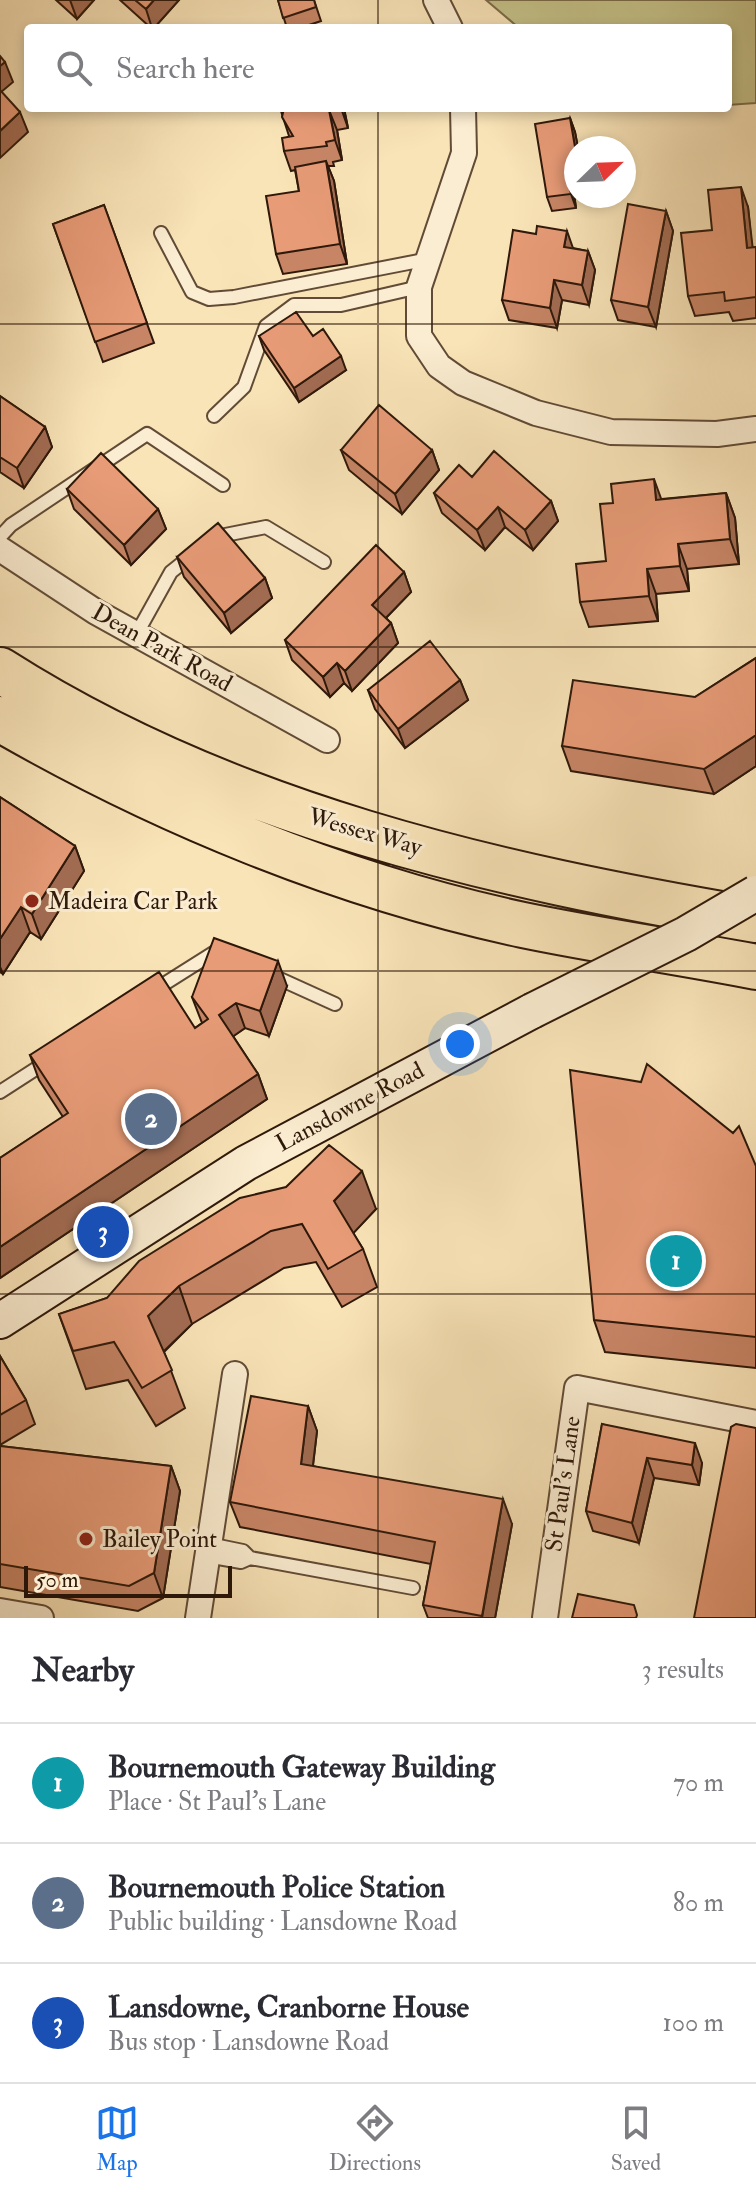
<!DOCTYPE html>
<html lang="en">
<head>
<meta charset="utf-8">
<style>
	body { margin:0; font-family:"IM FELL Double Pica",serif; background:#f7f7f7; color:#2b2b33 }
	.compass { position:absolute; left:564px; top:136px; width:72px; height:72px; border-radius:50%; background:#fff; box-shadow:0 4px 12px #0003; rotate:67deg }
	.scale { position:absolute; left:24px; bottom:20px; width:208px; box-sizing:border-box; padding-left:8px; border:4px solid #2e180a; border-top:0; font-size:22px; line-height:28px; white-space:nowrap; color:#2e180a; -webkit-text-stroke:6px #fbedd1; paint-order:stroke }
	.you { position:absolute; left:460px; top:1044px; width:28px; height:28px; margin:-20px; border:6px solid #fff; border-radius:50%; background:#1a73e8; box-shadow:0 0 0 12px #1a73e833 }
	.badge { display:grid; place-items:center; width:52px; height:52px; border-radius:50%; background:#1a73e8; color:#fff; font-size:26px; font-weight:700 }
	.pin { position:absolute; translate:-50% -50%; border:4px solid #fff; box-shadow:0 2px 8px #0006 }
	.list { margin:0; padding:0; list-style:none }
	h2 { display:flex; justify-content:space-between; align-items:center; height:104px; margin:0; padding:0 32px; font-size:34px }
	h2 small { font-size:26px; font-weight:400; color:#7c7c81 }
	.list li { display:grid; grid-template-columns:52px 1fr auto; gap:24px; align-items:center; box-sizing:border-box; height:120px; padding:0 32px; border-top:2px solid #e1e1e2 }
	.list b { display:block; font-size:30px; white-space:nowrap }
	.list p { margin:0; font-size:26px; white-space:nowrap; color:#7c7c81 }
	.list em { font-size:26px; font-style:normal; color:#7c7c81 }
	.icon { flex:none; width:44px; height:44px; fill:none; stroke:currentColor; stroke-width:2; stroke-linecap:round; stroke-linejoin:round }
	.map { position:relative; flex:none; width:756px; height:1618px; overflow:hidden }
	.search { position:absolute; background:#fff; box-shadow:0 4px 12px #0003; left:24px; right:24px; top:24px; height:88px; display:flex; align-items:center; gap:20px; box-sizing:border-box; padding:0 28px; border-radius:8px; color:#7c7c81; font-size:30px }
	.sheet { height:464px; background:#fff }
	nav { display:flex; justify-content:space-around; align-items:center; box-sizing:border-box; height:112px; border-top:2px solid #e1e1e2; background:#fff; font-size:22px; color:#7c7c81 }
	nav a { display:grid; justify-items:center; gap:4px }
	nav .on { color:#1a73e8 }
	.map>svg:first-child { display:block }
	.green { fill:#c5c289; stroke:#7a6d4a; stroke-width:2 }
	.lines { fill:none; stroke-linecap:round; stroke-linejoin:round }
	.lane-casing { stroke:#614b36; stroke-width:16 }
	.street-casing { stroke:#614b36; stroke-width:28 }
	.secondary-casing { stroke:#2e180a; stroke-width:38 }
	.highway-casing { stroke:#2e180a; stroke-width:48 }
	.lane { stroke:#fbedd1; stroke-width:12 }
	.street { stroke:#fbedd1; stroke-width:24 }
	.secondary { stroke:#fbedd1; stroke-width:34 }
	.highway { stroke:#f9e4b8; stroke-width:44 }
	.secondary-bridge-casing { stroke:#2e180a; stroke-width:38; stroke-linecap:butt }
	.secondary-bridge { stroke:#fbedd1; stroke-width:34 }
	.wall { fill:#c78566; stroke:#2e180a; stroke-width:2 }
	.shaded-wall { fill:#a26c53; stroke:#2e180a; stroke-width:2 }
	.building { fill:#e79b77; stroke:#2e180a; stroke-width:2 }
	.grid { fill:none; stroke:#2e180a; stroke-width:2; stroke-opacity:0.55 }
	.poi-dot { fill:#8f2418; stroke:#fbedd1; stroke-width:3 }
	.labels { text-anchor:middle; dominant-baseline:central; stroke-width:6; stroke-linejoin:round; paint-order:stroke }
	.street-label { font-size:24px; fill:#2e180a; stroke:#fbedd1 }
	.poi-label { font-size:24px; fill:#2e180a; stroke:#fbedd1; text-anchor:start }
</style>
</head>
<body>
<div class="map">
<svg width="756" height="1618" viewBox="0 0 756 1618">
	<rect width="100%" height="100%" fill="#f9e4b8"/>
	<filter id="stains"><feTurbulence type="fractalNoise" baseFrequency=".0025" numOctaves="4"/><feColorMatrix values="0 0 0 0 .2 0 0 0 0 .09 0 0 0 0 .02 0 0 0 .5 -.17"/></filter>
	<radialGradient id="worn" r=".72"><stop offset=".6" stop-color="#630" stop-opacity="0"/><stop offset="1" stop-color="#630" stop-opacity=".3"/></radialGradient>
	<!-- green -->
	<path class="green" d="M486 0H756V103L728 105V28H519Z"/>
	<g class="lines">
		<defs>
			<path id="lane" d="M161 233 192 292 209 299 234 297 429 259
				M214 416 244 387 266 326 294 305H341L419 287
				M0 537 11 525 147 434 223 485
				M215 537 266 527 324 562
				M136 635 171 572 191 556
				M271 975 335 1004
				M153 991 218 950
				M0 1092 48 1061
				M207 1556 241 1562 250 1558 243 1551 209 1544
				M250 1558 413 1588"/>
			<path id="street" d="M436 0 450 28
				M463 108 464 153 419 287V336L439 366 463 383 536 413 611 432 717 434 756 429
				M0 549 96 612 327 740
				M0 1611 41 1618
				M198 1618 235 1374
				M545 1618 577 1388 756 1423"/>
			<path id="secondary" d="M0 1321 246 1163 532 1011"/>
			<path id="highway" d="M0 670C227 815 494 876 756 920
				M0 719C161 812 341 886 523 925 600 941 679 952 756 967"/>
		</defs>
		<!-- lane casing -->
		<use href="#lane" class="lane-casing"/>
		<!-- street casing -->
		<use href="#street" class="street-casing"/>
		<!-- secondary casing -->
		<use href="#secondary" class="secondary-casing"/>
		<!-- highway casing -->
		<use href="#highway" class="highway-casing"/>
		<!-- lane -->
		<use href="#lane" class="lane"/>
		<!-- street -->
		<use href="#street" class="street"/>
		<!-- secondary -->
		<use href="#secondary" class="secondary"/>
		<!-- highway -->
		<use href="#highway" class="highway"/>
		<defs>
			<path id="secondary-bridge" d="M532 1011 686 934 756 893"/>
		</defs>
		<!-- secondary-bridge casing -->
		<use href="#secondary-bridge" class="secondary-bridge-casing"/>
		<!-- secondary-bridge -->
		<use href="#secondary-bridge" class="secondary-bridge"/>
	</g>
	<!-- wall -->
	<path class="wall" d="M56 0H94L77 19Z
		M120 0H179L154 28H151Z
		M278 0H314L321 21 300 28H287Z
		M280 108H348L344 109 348 128 337 130 342 160 333 162 334 166H328L334 181 347 264 283 274 276 254 299 191 295 170 291 171 284 151 289 136Z
		M570 118 575 132 578 148H576V194H574L576 208 552 211 547 197Z
		M104 205 154 343 103 362 53 224Z
		M748 207 752 248 756 247V318L733 321 729 312 695 316 688 296 712 230Z
		M666 211 673 231 656 327 618 320 611 300Z
		M573 248 588 251 595 270 589 305 562 300 557 328 509 320 502 300Z
		M259 336H313L346 370 299 402 264 350Z
		M0 396 45 427 52 447 24 488 0 472Z
		M341 450H432L439 470 402 514 349 470Z
		M472 477 551 501 558 521 533 550 505 527 485 550 442 513 434 493Z
		M67 489 158 509 166 529 131 565 74 509Z
		M726 493 735 518 739 564 687 569 689 591 656 594 658 621 589 627 580 602 606 561 662 499Z
		M177 557 265 578 272 598 231 633 184 577Z
		M404 572 411 592 386 618 391 623 398 643 352 691 344 683 330 697 292 660 285 640Z
		M756 658V766L714 794 571 771 562 746 695 697Z
		M460 680 468 700 405 748 375 709 368 690Z
		M0 797 75 846 84 871 41 939 30 932 3 974 0 972Z
		M287 986 269 1036 245 1028 233 1036 258 1074 267 1099 0 1278V1158L63 1117 39 1080 30 1055 195 1028 202 1023 192 997Z
		M756 1166V1368L605 1352 594 1320Z
		M240 1198 376 1209 353 1233 363 1249 377 1287 342 1307 316 1262 284 1268 192 1324 164 1352 185 1408 156 1426 128 1380 86 1389 59 1314 107 1298Z
		M0 1356 26 1400 35 1424 0 1445Z
		M308 1406 317 1431 313 1466 512 1524 495 1618H428L423 1605 431 1564 240 1527 230 1502Z
		M602 1424 702 1463 699 1485 654 1478 639 1543 593 1531 586 1511Z
		M0 1446 171 1466 180 1491 163 1598 138 1611 0 1587Z"/>
	<!-- shaded-wall -->
	<path class="shaded-wall" d="M70 0H94L77 19Z
		M154 0H179L154 28H152L146 9Z
		M5 62 13 82 0 93V66Z
		M341 108H344L348 128Z
		M329 110 337 130 342 160 335 140Z
		M20 112 28 132 0 158V131Z
		M570 118 575 132 578 148 575 147Z
		M326 161 334 181 347 264 340 244Z
		M568 180 574 194 576 208 571 194Z
		M741 187 748 207 755 268 747 248Z
		M666 211 673 231 656 327 648 307Z
		M567 231 574 251 564 247Z
		M588 251 595 270 589 305 582 285Z
		M554 280 562 300 557 328 550 308Z
		M341 356 346 370 299 402 294 388Z
		M45 427 52 447 24 488 17 468Z
		M432 450 439 470 402 514 395 494Z
		M654 479 663 504 656 500Z
		M726 493 735 518 739 564 730 539Z
		M551 501 558 521 533 550 525 530Z
		M498 507 505 527 485 550 477 530Z
		M158 509 166 529 131 565 124 545Z
		M678 544 687 569 689 591 680 566Z
		M647 569 656 594 658 621 649 596Z
		M404 572 411 592 379 625 372 605Z
		M265 578 272 598 231 633 224 613Z
		M391 623 398 643 352 691 345 671Z
		M337 663 344 683 330 697 323 677Z
		M460 680 468 700 405 748 398 729Z
		M756 735V766L714 794 704 769Z
		M75 846 84 871 41 939 32 914Z
		M21 907 30 932 3 974 0 967V939Z
		M278 961 287 986 269 1036 260 1011Z
		M236 1003 245 1028 228 1040 219 1015Z
		M258 1074 267 1099 0 1278V1247Z
		M362 1171 376 1209 348 1239 334 1201Z
		M179 1286 192 1324 161 1354 148 1316Z
		M308 1406 317 1431 310 1489 301 1464Z
		M695 1443 702 1463 699 1485 692 1465Z
		M647 1458 654 1478 639 1543 632 1523Z
		M171 1466 180 1491 163 1598 154 1573Z
		M503 1499 512 1524 495 1618H482Z"/>
	<!-- building -->
	<path class="building" d="M135 0H154L146 9Z
		M278 0H314L316 7 283 18Z
		M0 56 5 62 0 66Z
		M0 90 20 112 0 131Z
		M284 108H339L329 110 335 140 326 142 327 146 284 151 282 138 293 136 282 117Z
		M570 118 575 147 579 148H576V181L568 180 571 194 547 197 535 124Z
		M326 161 340 244 276 254 266 196 299 191 295 167Z
		M741 187 747 248 756 247V297L725 301 724 292 688 296 681 233 712 230 708 190Z
		M628 204 666 211 648 307 611 300Z
		M104 205 147 323 95 342 53 224Z
		M537 226 567 231 564 247 588 251 582 285 554 280 550 308 502 300 513 230 536 234Z
		M296 312 313 336 323 329 341 356 294 388 259 336Z
		M0 396 45 427 17 468 0 457Z
		M379 405 432 450 395 494 341 450Z
		M494 451 551 501 525 530 498 507 477 530 434 493 459 465 472 477Z
		M101 453 158 509 124 545 67 489Z
		M654 479 656 500 726 493 730 539 678 544 680 566 647 569 649 596 580 602 576 564 606 561 600 504 613 503 611 484Z
		M218 523 265 578 224 613 177 557Z
		M376 545 404 572 372 605 391 623 345 671 337 663 323 677 285 640Z
		M430 641 460 680 398 729 368 690Z
		M756 658V735L704 769 562 746 573 680 695 697Z
		M0 797 75 846 32 914 21 907 0 939Z
		M214 938 278 961 260 1011 236 1003 219 1015 258 1074 0 1247V1158L68 1113 30 1055 159 972 195 1028 208 1019 192 997Z
		M647 1064 733 1133 739 1126 756 1166V1337L594 1320 570 1070 641 1082Z
		M329 1145 362 1171 334 1201 363 1249 328 1269 302 1224 271 1231 179 1286 148 1316 172 1370 142 1388 114 1342 73 1351 59 1314 107 1298 139 1261 240 1198 286 1187Z
		M0 1356 26 1400 0 1415Z
		M251 1396 308 1406 301 1464 503 1499 482 1616 423 1605 435 1542 230 1502Z
		M602 1424 695 1443 692 1465 647 1458 632 1523 586 1511Z
		M736 1424 756 1428V1618H694L731 1427Z
		M0 1446 171 1466 154 1573 129 1586 0 1564Z
		M578 1594 634 1605 637 1615 636 1618H572Z"/>
	<!-- grid -->
	<path class="grid" d="M378 0V28M378 108V1618M0 324H756M0 647H756M0 971H756M0 1294H756"/>
	<!-- markers -->
	<g class="poi-dot">
		<circle cx="32" cy="901" r="8"/>
		<circle cx="86" cy="1539" r="8"/>
	</g>
	<g class="labels">
		<!-- street labels -->
		<g class="street-label">
			<text transform="translate(162 648) rotate(29)">Dean Park Road</text>
			<text transform="translate(365 832) rotate(16)">Wessex Way</text>
			<text transform="translate(350 1107) rotate(-28)">Lansdowne Road</text>
			<text transform="translate(563 1484) rotate(-82)">St Paul's Lane</text>
		</g>
		<!-- poi labels -->
		<g class="poi-label">
			<text x="48" y="901">Madeira Car Park</text>
			<text x="102" y="1539">Bailey Point</text>
		</g>
	</g>
	<rect width="100%" height="100%" filter="url(#stains)"/>
	<rect width="100%" height="100%" fill="url(#worn)"/>
</svg>
<svg class="compass" viewBox="-18 -18 36 36"><path d="M0-13l5 13h-10z" fill="#e53935"/><path d="M0 13l5-13h-10z" fill="#7c7c81"/></svg>
<div class="scale">50 m</div>
<div class="you"></div>
<div class="pin badge" style="left:676px;top:1261px;background:#0f9aa8">1</div>
<div class="pin badge" style="left:151px;top:1119px;background:#5c6f8a">2</div>
<div class="pin badge" style="left:103px;top:1232px;background:#1a4fb4">3</div>
<div class="search"><svg class="icon" aria-label="search" viewBox="0 0 24 24"><circle cx="10" cy="10" r="6"/><path d="M15 15l6 6"/></svg>Search here</div>
</div>
<section class="sheet">
<h2>Nearby<small>3 results</small></h2>
<ul class="list">
<li><span class="badge" style="background:#0f9aa8">1</span><div><b>Bournemouth Gateway Building</b><p>Place · St Paul's Lane</p></div><em>70 m</em></li>
<li><span class="badge" style="background:#5c6f8a">2</span><div><b>Bournemouth Police Station</b><p>Public building · Lansdowne Road</p></div><em>80 m</em></li>
<li><span class="badge" style="background:#1a4fb4">3</span><div><b>Lansdowne, Cranborne House</b><p>Bus stop · Lansdowne Road</p></div><em>100 m</em></li>
</ul>
</section>
<nav>
<a class="on"><svg class="icon" aria-label="map" viewBox="0 0 24 24"><path d="M3 6l6-2 6 2 6-2v14l-6 2-6-2-6 2zM9 4v14M15 6v14"/></svg>Map</a>
<a><svg class="icon" aria-label="directions" viewBox="0 0 24 24"><path d="M12 3l9 9-9 9-9-9zM9 14v-3h6M13 9l2 2-2 2"/></svg>Directions</a>
<a><svg class="icon" aria-label="saved" viewBox="0 0 24 24"><path d="M7 4h10v16l-5-4-5 4z"/></svg>Saved</a>
</nav>
</body>
</html>
